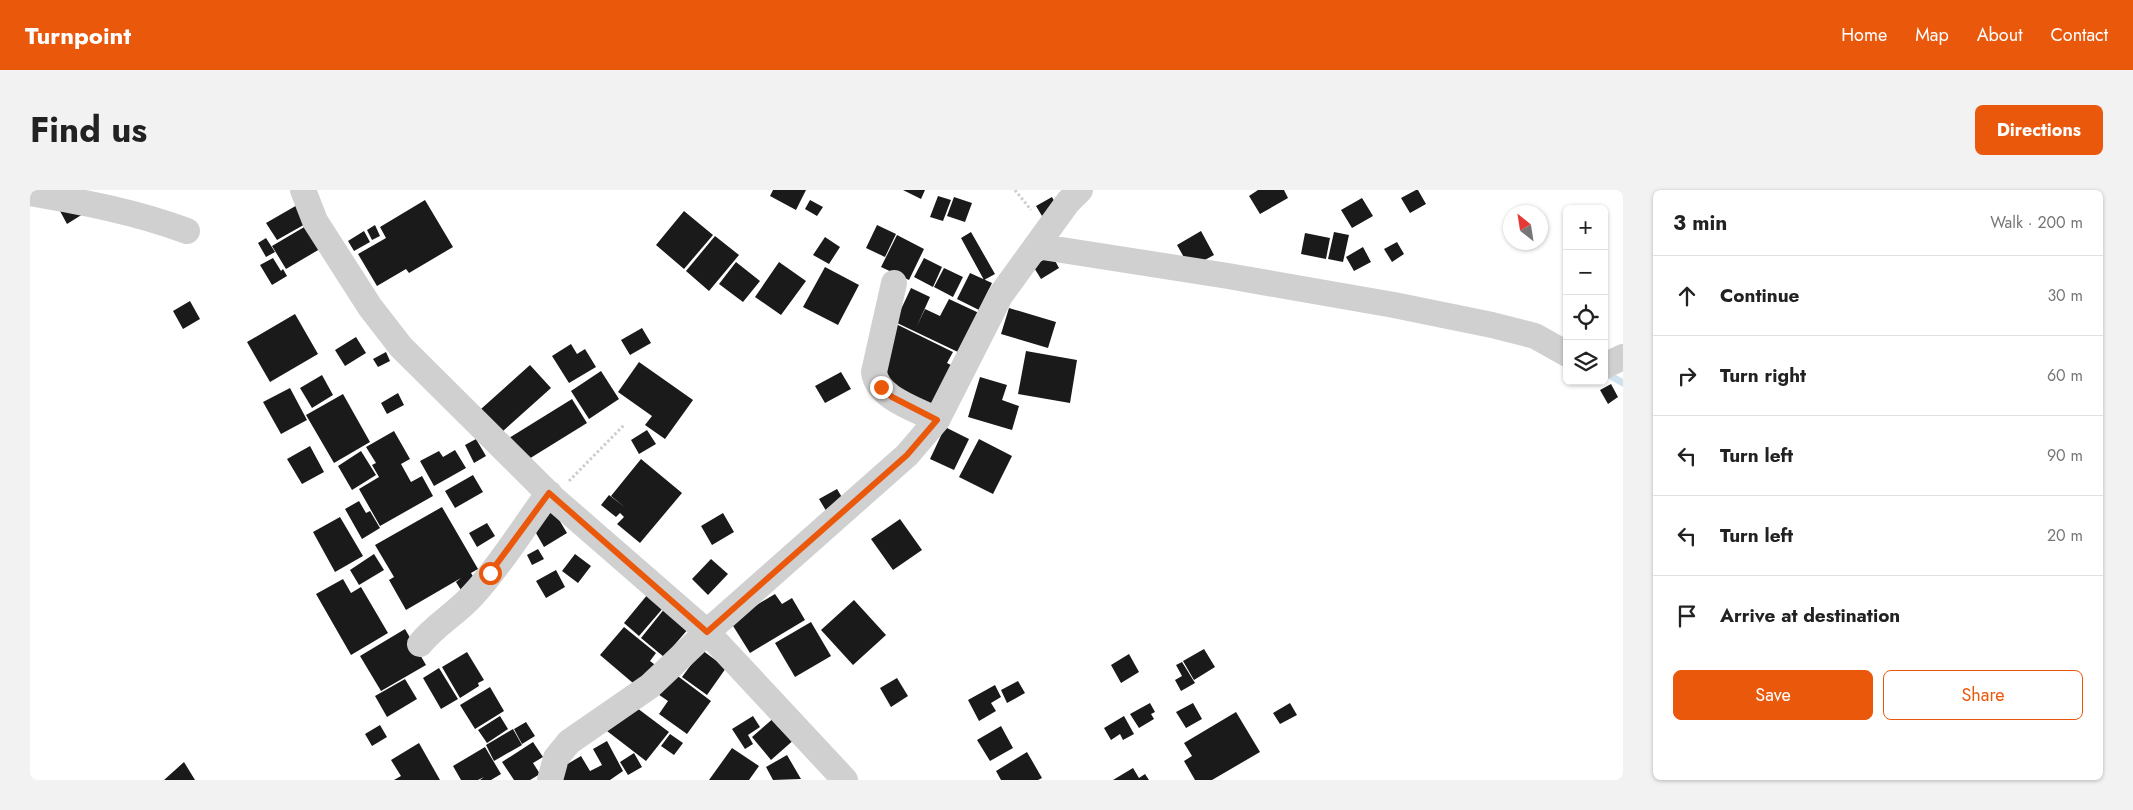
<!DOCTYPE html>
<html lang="en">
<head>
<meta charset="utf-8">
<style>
	body { margin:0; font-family:Jost,sans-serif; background:#f2f2f2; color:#222 }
	.controls { position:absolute; right:15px; top:15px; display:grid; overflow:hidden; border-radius:8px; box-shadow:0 1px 4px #0004 }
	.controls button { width:45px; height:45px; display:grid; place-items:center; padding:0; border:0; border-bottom:1px solid #e0e0e0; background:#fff; color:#222; font:25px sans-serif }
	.compass { position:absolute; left:1473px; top:15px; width:45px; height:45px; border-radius:50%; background:#fff; box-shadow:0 1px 4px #0004; rotate:330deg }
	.stop { position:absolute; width:15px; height:15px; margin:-11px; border:4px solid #ea580c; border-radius:50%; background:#fff }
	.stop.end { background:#ea580c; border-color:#fff; box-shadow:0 1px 5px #0008 }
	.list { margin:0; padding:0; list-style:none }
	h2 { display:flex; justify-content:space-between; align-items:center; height:65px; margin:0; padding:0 20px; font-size:21px }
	h2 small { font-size:16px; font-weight:400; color:#767676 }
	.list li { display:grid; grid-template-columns:32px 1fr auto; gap:15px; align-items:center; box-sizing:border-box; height:80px; padding:0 20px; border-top:1px solid #e0e0e0 }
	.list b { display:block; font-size:19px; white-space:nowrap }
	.list em { font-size:16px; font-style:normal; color:#767676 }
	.actions { display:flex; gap:10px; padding:15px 20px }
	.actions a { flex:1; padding:11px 0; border:1px solid #ea580c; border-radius:8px; text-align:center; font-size:18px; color:#ea580c }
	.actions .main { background:#ea580c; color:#fff }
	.icon { flex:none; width:28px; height:28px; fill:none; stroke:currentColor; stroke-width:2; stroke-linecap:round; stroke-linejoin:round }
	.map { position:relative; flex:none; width:1593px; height:590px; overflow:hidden; border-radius:8px }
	header { display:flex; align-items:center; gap:30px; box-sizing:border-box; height:70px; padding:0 25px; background:#ea580c; color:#fff }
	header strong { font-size:24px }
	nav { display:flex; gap:28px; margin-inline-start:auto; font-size:18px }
	.intro { display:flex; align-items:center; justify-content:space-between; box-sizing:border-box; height:120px; padding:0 30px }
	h1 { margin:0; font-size:35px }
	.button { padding:12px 22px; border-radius:8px; background:#ea580c; color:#fff; font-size:18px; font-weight:700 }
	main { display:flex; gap:30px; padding:0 30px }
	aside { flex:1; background:#fff; border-radius:8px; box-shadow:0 1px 4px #0004 }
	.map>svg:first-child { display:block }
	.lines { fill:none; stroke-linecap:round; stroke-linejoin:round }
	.stream { stroke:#cfe2ee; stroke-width:7 }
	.building { fill:#1a1a1a }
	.path { stroke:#cdcdcd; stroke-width:3; stroke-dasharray:2.5 2.5; stroke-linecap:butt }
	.minor { stroke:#d0d0d0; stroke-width:26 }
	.route { stroke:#ea580c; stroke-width:6 }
</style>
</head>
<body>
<header>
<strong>Turnpoint</strong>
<nav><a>Home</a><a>Map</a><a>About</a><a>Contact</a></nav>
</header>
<div class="intro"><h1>Find us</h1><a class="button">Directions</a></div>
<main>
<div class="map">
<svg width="1593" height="590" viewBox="0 0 1593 590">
	<rect width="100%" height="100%" fill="#fff"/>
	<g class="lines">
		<!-- stream -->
		<path class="stream" d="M1574 182 1593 193"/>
	</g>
	<!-- building -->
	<path class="building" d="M743 0H776L766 20 740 6Z
		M873 0H895L891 9Z
		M1228 0H1254L1258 8 1230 24 1219 6Z
		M1386 0H1388L1396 14 1380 23 1371 8Z
		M908 6 921 10 913 31 900 27Z
		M924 7 942 13 935 32 917 26Z
		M1022 7 1028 18 1012 26 1006 16Z
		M1332 8 1343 26 1322 38 1311 20Z
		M395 10 423 57 379 83 376 79 347 96 328 64 356 48 350 37Z
		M780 10 793 17 787 26 775 19Z
		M269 14 279 32 247 50 236 33Z
		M30 21 53 24 37 34Z
		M654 21 683 45 654 79 626 55Z
		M281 33 295 56 256 79 242 56Z
		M345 35 350 46 342 50 337 40Z
		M847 35 866 44 855 67 836 58Z
		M334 41 340 52 324 61 318 51Z
		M1171 41 1184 65 1160 78 1147 55Z
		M941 42 965 84 954 90 931 48Z
		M1304 42 1319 45 1313 72 1298 69Z
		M1275 43 1300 48 1296 69 1271 64Z
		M867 45 894 59 879 90 851 77Z
		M685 46 709 65 679 101 656 81Z
		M795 47 810 57 799 74 783 65Z
		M236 48 245 62 236 67 228 53Z
		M1367 52 1374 64 1362 72 1354 59Z
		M1333 57 1341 72 1324 81 1316 67Z
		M1022 65 1029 78 1011 89 1003 76Z
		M243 68 251 81 253 79 257 86 242 95 230 75Z
		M894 68 912 77 903 97 884 87Z
		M706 72 730 91 713 112 689 94Z
		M749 72 776 91 751 125 725 107Z
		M795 77 829 95 808 135 773 117Z
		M914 78 933 87 923 107 904 97Z
		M940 83 962 93 949 120 927 109Z
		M881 98 900 107 886 138 895 119 910 126 919 109 949 123 930 163 865 132Z
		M160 111 170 129 153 139 143 121Z
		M979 118 1026 132 1018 158 971 144Z
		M265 124 288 164 240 192 217 152Z
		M866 134 923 162 917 173 927 178 906 220 847 191Z
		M612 138 621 153 600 165 591 150Z
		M326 147 336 163 315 176 305 160Z
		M541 154 547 164 555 159 566 177 539 193 522 166Z
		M996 161 1047 170 1040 213 988 204Z
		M356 162 360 171 348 177 343 169Z
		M609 172 663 210 635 249 615 235 622 226 588 202Z
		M500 175 521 198 472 242 451 219Z
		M571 181 589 209 559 229 541 201Z
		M811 182 821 199 795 213 785 196Z
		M292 185 303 205 282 218 270 198Z
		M950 187 977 195 972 210 989 216 982 240 938 227Z
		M1581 194 1588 207 1578 214 1570 200Z
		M260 198 277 230 251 244 233 212Z
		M368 203 374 215 357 224 351 213Z
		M313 204 340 252 304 273 276 225Z
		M542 209 557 233 494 272 479 248Z
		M915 237 939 249 924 280 900 269Z
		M617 240 626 254 609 264 601 250Z
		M364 241 380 269 371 274 381 292 392 286 403 306 350 336 329 299 349 287 342 275 346 273 336 257Z
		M446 249 456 266 444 273 435 255Z
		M949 249 982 266 963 304 929 287Z
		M280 256 294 282 272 294 257 269Z
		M425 260 436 278 404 296 390 271 409 261 413 267Z
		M331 261 346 285 322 300 308 276Z
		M611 269 652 303 610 353 587 334 594 327 590 323 586 327 571 315 579 305 596 318 581 306Z
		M443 285 453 302 425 318 415 301Z
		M807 299 816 314 798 324 789 309Z
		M329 311 336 323 340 321 350 338 332 349 315 319Z
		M412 317 448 379 441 383 449 396 434 405 426 392 431 388 376 420 359 390 364 387 345 355Z
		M522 318 537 343 514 357 502 336Z
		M693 323 704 342 682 355 671 336Z
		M310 327 333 366 305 382 283 342Z
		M870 329 892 360 863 380 841 349Z
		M457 333 465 346 447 357 439 343Z
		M508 359 514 369 502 375 497 365Z
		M344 364 354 380 329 395 320 380Z
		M545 364 561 376 548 393 532 381Z
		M681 369 698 384 678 405 662 389Z
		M526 380 535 397 516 408 506 391Z
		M313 389 321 403 331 397 358 443 321 465 286 404Z
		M618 404 634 417 609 446 594 433Z
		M745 404 752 414 762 408 775 430 720 463 700 431Z
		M824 410 856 445 823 475 791 440Z
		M635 418 659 438 634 467 611 448Z
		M781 432 801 466 765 487 745 453Z
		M594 437 626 463 620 471 628 477 610 499 570 465Z
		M375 439 396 475 351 501 330 466Z
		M1174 459 1185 477 1164 490 1153 471Z
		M672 460 696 478 677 505 652 487Z
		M437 462 454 490 448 493 449 496 430 508 412 477Z
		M1099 464 1109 482 1091 493 1081 475Z
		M1152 472 1165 493 1151 501 1145 490 1152 486 1146 475Z
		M409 478 428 509 411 519 393 488Z
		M641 481 681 511 657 544 629 524 638 511 625 502Z
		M867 488 878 506 861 517 850 498Z
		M375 489 387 509 357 527 345 506Z
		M988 491 995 503 977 513 971 500Z
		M965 495 971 507 961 513 966 521 949 531 938 510Z
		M460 497 474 521 445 539 430 515Z
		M599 512 639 542 616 571 577 541Z
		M1120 513 1125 522 1121 524 1124 529 1109 538 1100 524Z
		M1163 513 1172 529 1156 538 1146 522Z
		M1260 513 1267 525 1250 534 1243 523Z
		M1206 522 1230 562 1182 590H1165L1154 571 1162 566 1154 553Z
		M470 526 478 539 457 553 448 540Z
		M723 526 730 537 718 545 723 554 715 559 702 539Z
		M746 526 766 548 741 570 722 547Z
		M1094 526 1104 544 1093 550 1090 544 1081 550 1074 538Z
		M496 532 505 546 492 554 484 539Z
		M350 535 357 547 342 556 335 544Z
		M971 536 983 558 960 571 947 550Z
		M483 539 492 555 464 571 456 555Z
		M640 544 653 553 644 565 631 556Z
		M577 551 593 581 580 590H528L524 582 551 566 560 581 572 575 563 559Z
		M503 552 513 567 503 573 510 584 500 590H484L472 572Z
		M389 553 410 590H364L371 586 361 570Z
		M455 557 471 584 461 590H450L454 587 448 590H431L423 576Z
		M702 558 729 576 719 590H679Z
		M997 562 1012 588 1008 590H971L966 581Z
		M604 563 612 577 598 585 590 572Z
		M757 565 771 589 743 590 736 577Z
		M154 572 165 590H134Z
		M1103 578 1109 588 1115 584 1119 590H1083Z"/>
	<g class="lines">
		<!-- path -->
		<path class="path" d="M985 0 1001 20
			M539 291 594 235"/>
		<!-- minor -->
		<path class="minor" d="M273 0 285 31 340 117 371 157 523 308 677 442 815 590
			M0 3C53 12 106 22 157 41
			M1006 56 1198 86 1364 115 1462 135 1505 146 1537 164
			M864 93 844 182C847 208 886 219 907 230
			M1574 176 1593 167
			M390 454C405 435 427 423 443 405 472 374 493 337 519 303
			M520 590 526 568 539 552 620 496 677 442 877 265 907 230 970 106 1038 12 1050 0"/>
	</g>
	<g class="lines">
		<!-- route -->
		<path class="route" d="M460 383 519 303 677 442 877 265 907 230 862 207 851 197"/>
	</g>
</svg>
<div class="controls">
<button>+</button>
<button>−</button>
<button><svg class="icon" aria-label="locate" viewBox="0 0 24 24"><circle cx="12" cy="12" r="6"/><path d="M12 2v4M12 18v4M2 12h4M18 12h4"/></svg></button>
<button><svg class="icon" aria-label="layers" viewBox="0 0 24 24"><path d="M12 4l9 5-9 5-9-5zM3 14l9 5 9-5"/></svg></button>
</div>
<svg class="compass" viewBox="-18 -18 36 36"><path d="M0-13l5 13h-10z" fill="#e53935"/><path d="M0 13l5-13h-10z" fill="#767676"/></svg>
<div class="stop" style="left:460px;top:383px"></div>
<div class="stop end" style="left:851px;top:197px"></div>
</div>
<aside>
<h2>3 min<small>Walk · 200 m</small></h2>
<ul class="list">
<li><svg class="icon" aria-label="ahead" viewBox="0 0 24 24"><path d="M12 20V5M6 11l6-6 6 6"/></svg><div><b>Continue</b></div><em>30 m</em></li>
<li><svg class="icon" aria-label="right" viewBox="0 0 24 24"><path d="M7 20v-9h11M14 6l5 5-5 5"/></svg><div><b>Turn right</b></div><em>60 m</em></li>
<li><svg class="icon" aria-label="left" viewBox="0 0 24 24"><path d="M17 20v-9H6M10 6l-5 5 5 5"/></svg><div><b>Turn left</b></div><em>90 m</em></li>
<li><svg class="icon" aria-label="left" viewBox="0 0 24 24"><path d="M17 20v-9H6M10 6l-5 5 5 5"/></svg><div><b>Turn left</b></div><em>20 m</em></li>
<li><svg class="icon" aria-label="arrive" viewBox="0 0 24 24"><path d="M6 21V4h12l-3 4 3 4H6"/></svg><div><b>Arrive at destination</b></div></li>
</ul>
<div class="actions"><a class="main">Save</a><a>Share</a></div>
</aside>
</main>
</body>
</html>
